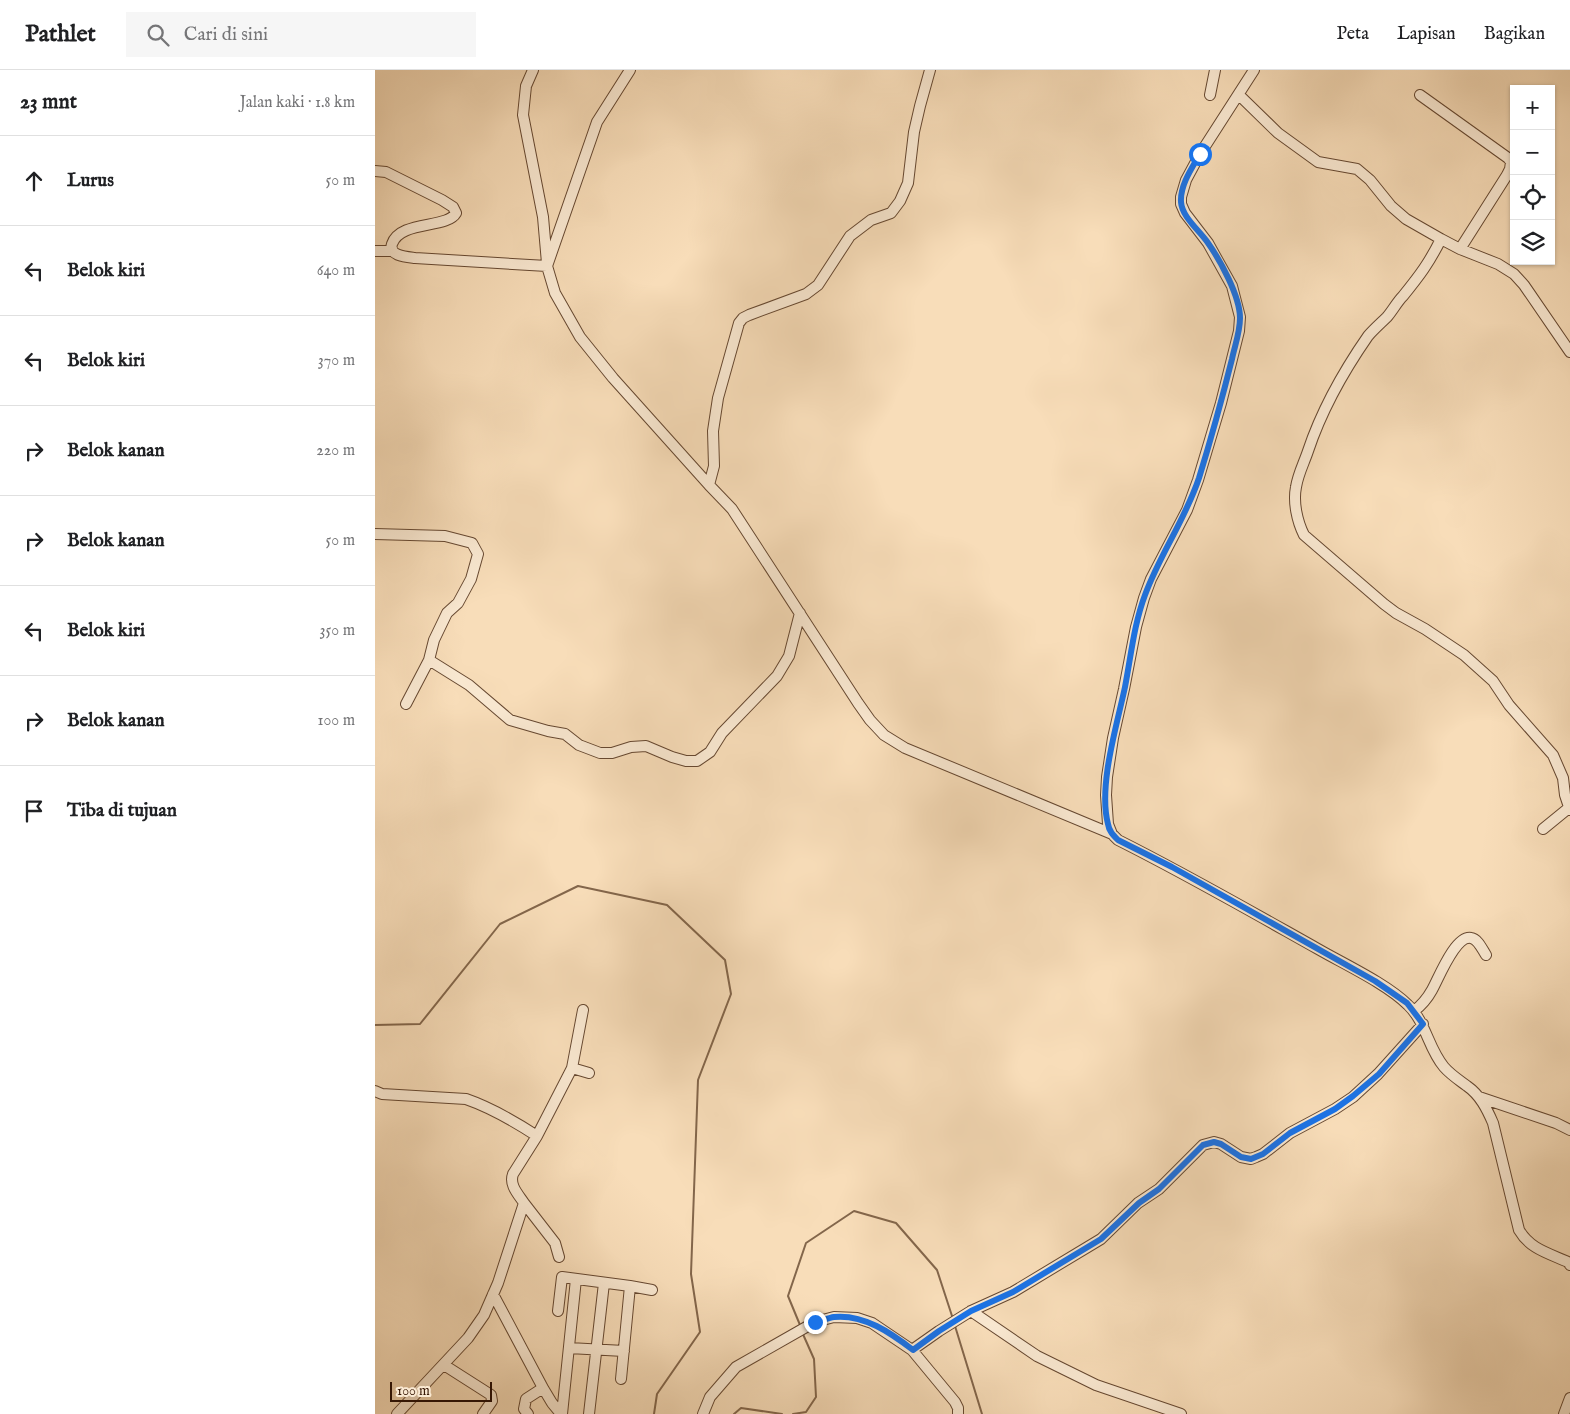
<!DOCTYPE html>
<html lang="id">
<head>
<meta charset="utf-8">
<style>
	body { margin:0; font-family:"IM FELL English",serif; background:#f6f6f6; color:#202124 }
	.controls { position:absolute; right:15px; top:15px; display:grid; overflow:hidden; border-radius:0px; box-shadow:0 1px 4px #0004 }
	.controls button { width:45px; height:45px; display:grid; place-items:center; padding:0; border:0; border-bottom:1px solid #e0e0e0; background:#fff; color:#202124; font:25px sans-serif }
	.scale { position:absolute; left:15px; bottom:12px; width:102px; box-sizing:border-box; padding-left:5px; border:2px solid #361704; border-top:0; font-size:14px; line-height:18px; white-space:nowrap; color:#361704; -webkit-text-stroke:4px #fae9d2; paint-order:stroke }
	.stop { position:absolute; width:15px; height:15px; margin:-11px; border:4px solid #1a73e8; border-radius:50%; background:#fff }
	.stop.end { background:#1a73e8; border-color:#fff; box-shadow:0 1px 5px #0008 }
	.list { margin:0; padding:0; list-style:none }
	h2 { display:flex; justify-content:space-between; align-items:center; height:65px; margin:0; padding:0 20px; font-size:21px }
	h2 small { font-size:16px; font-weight:400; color:#757577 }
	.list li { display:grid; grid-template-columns:32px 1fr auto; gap:15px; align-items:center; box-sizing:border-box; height:90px; padding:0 20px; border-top:1px solid #e0e0e0 }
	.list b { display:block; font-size:19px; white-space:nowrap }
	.list em { font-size:16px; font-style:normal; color:#757577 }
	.icon { flex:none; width:28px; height:28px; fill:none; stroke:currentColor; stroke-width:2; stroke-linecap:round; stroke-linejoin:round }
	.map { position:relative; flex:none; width:1195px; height:1344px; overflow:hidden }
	header { display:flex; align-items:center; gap:30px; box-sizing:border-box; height:70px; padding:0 25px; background:#fff; border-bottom:1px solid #e0e0e0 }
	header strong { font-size:24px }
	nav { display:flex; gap:28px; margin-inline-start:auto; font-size:18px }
	.search { width:350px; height:45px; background:#f6f6f6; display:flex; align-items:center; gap:12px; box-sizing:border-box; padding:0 18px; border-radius:0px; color:#757577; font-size:19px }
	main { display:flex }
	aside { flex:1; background:#fff }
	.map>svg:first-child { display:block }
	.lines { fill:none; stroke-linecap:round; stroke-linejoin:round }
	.stream { stroke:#83664b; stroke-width:2 }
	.minor-casing { stroke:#664831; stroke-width:12 }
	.minor { stroke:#fae9d2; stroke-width:10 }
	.route { stroke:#1a73e8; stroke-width:6 }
</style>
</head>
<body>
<header>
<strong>Pathlet</strong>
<div class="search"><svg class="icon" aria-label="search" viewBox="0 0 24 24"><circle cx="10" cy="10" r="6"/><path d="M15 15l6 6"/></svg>Cari di sini</div>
<nav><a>Peta</a><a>Lapisan</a><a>Bagikan</a></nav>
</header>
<main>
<aside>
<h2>23 mnt<small>Jalan kaki · 1.8 km</small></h2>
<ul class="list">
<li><svg class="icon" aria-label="ahead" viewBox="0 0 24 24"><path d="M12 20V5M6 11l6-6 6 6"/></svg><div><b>Lurus</b></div><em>50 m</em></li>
<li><svg class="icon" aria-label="left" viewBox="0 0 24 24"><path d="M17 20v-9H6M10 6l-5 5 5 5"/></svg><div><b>Belok kiri</b></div><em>640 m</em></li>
<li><svg class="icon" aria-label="left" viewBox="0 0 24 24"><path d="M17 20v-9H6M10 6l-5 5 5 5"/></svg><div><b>Belok kiri</b></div><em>370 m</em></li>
<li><svg class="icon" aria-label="right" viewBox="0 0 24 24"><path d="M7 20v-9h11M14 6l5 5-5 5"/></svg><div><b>Belok kanan</b></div><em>220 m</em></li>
<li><svg class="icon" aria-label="right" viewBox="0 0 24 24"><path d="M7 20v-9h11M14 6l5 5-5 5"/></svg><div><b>Belok kanan</b></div><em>50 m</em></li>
<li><svg class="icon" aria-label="left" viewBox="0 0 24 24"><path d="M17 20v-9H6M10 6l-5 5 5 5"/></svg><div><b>Belok kiri</b></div><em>350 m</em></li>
<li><svg class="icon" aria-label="right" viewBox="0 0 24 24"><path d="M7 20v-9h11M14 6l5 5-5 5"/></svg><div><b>Belok kanan</b></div><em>100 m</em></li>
<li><svg class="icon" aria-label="arrive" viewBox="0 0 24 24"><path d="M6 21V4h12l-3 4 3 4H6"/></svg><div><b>Tiba di tujuan</b></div></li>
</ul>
</aside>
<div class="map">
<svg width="1195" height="1344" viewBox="0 0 1195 1344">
	<rect width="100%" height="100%" fill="#f8ddb9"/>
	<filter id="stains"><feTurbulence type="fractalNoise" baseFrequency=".004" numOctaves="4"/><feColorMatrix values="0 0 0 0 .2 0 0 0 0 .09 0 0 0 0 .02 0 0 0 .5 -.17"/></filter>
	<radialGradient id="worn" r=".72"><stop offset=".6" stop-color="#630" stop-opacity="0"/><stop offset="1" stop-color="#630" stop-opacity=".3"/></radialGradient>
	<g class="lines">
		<!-- stream -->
		<path class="stream" d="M0 955 45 954 125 854 203 816 292 835 350 890 356 924 323 1010 316 1204 325 1262 282 1324 279 1344
			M425 1255 413 1226 431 1173 479 1141 521 1153 562 1200 578 1249
			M580 1256 607 1344
			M359 1344 366 1338 407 1344
			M418 1344 431 1342 441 1327 439 1289 427 1262"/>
		<defs>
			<path id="minor" d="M158 0 151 16 148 45 168 147 172 193
				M879 0 825 84 811 110 806 127V134L810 143 833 173 857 216 865 247 864 261 846 333 823 410 812 440 776 509 769 528 761 557 749 619 738 668 732 707 731 725 733 754 737 764 743 770C811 804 877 842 943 879 969 894 1012 914 1033 935 1051 952 1053 978 1069 997 1076 1005 1084 1010 1092 1016 1105 1025 1112 1039 1118 1053L1144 1160C1155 1179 1173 1183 1193 1192L1195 1195
				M835 25 840 0
				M864 25 903 63 943 92 982 99 995 110 1016 136 1031 149 1066 169C1054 193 1045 205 1028 226 1022 232 1018 240 1012 247 1006 253 999 259 993 266 968 302 947 339 933 381 929 393 923 404 921 417 918 432 922 451 929 465L1009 534 1021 543 1050 559 1089 585 1118 611 1134 635 1178 685 1188 708 1190 725 1195 740
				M1045 25 1133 88 1136 92 1135 99 1132 105 1085 179
				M0 101 11 102 67 130 78 137 81 143C72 159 25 150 17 174 13 186 32 187 40 188L172 196 180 223 205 267 238 308 334 415 339 396 338 361 343 328 364 253 368 248 374 245 431 224 443 215 475 166 496 150 516 143 525 131 533 113 539 62 545 36 555 0
				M1066 169 1085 179 1123 194 1139 204 1149 215 1195 282
				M0 181H17
				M172 196 222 52 255 0
				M334 415 357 439 483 633 495 650 509 665 530 678 737 764
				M0 464 70 466 97 473 103 484 96 509 83 533 72 543 59 570 54 590 94 615 135 650 173 661 190 664 204 675 225 683H237L256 677 271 676 297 687 311 691H322L335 682 347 663 402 606 414 586 425 543
				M31 634 54 590
				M1168 759 1195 737
				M1039 941C1047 935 1052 929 1057 920 1063 910 1080 865 1096 868 1103 869 1107 879 1111 885
				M197 998 214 1003
				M0 1021 7 1024 91 1029C117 1038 139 1051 162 1066L138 1104C134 1115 143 1124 149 1133L123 1213 109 1245 93 1268 22 1344
				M1104 1027 1181 1053 1195 1060
				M162 1066 197 998 208 940
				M149 1133 180 1173 184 1187
				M255 1216 277 1220
				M118 1224 168 1318 151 1329 149 1339 153 1344
				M183 1241 187 1207 255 1216 246 1309
				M596 1241 662 1286 721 1315 806 1344
				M194 1278 249 1281
				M537 1280 580 1332 583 1338V1344
				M69 1295 116 1325 117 1331 108 1344
				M168 1318 177 1333 186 1344
				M187 1344 201 1209
				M214 1344 229 1213
				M328 1344 335 1327 361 1297 440 1252 459 1247 482 1248 497 1253 537 1280 564 1261 596 1241 638 1222 726 1169 763 1133 784 1119 828 1075 839 1072 846 1074 866 1087 876 1089 881 1087 888 1084 915 1063 960 1039 978 1027 1003 1004 1048 954
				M1189 1344 1195 1328"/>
		</defs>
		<!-- minor casing -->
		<use href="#minor" class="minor-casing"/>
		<!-- minor -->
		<use href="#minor" class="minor"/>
	</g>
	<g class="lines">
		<!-- route -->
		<path class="route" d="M440 1252C446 1251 453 1248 459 1247 489 1244 516 1263 538 1280L564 1261 596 1241 638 1222 726 1169 764 1133 784 1119 828 1075 839 1072 846 1074 866 1087 876 1089 888 1084 915 1063 960 1039 978 1026 1004 1004 1048 954 1032 933 1000 911 797 797 743 770C738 765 734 761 733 754 723 716 742 655 750 617 756 586 759 554 770 525 785 484 810 450 824 408 836 369 847 329 857 289 860 275 865 262 865 248 865 226 845 190 833 173 824 160 807 147 806 132 805 115 817 98 825 84"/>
	</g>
	<rect width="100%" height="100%" filter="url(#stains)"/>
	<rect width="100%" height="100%" fill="url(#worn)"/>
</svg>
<div class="controls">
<button>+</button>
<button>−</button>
<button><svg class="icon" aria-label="locate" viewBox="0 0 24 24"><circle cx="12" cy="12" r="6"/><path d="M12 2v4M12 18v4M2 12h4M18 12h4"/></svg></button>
<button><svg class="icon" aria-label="layers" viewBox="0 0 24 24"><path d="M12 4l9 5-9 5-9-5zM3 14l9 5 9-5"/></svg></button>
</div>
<div class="scale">100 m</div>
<div class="stop" style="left:825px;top:84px"></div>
<div class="stop end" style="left:440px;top:1252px"></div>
</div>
</main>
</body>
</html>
